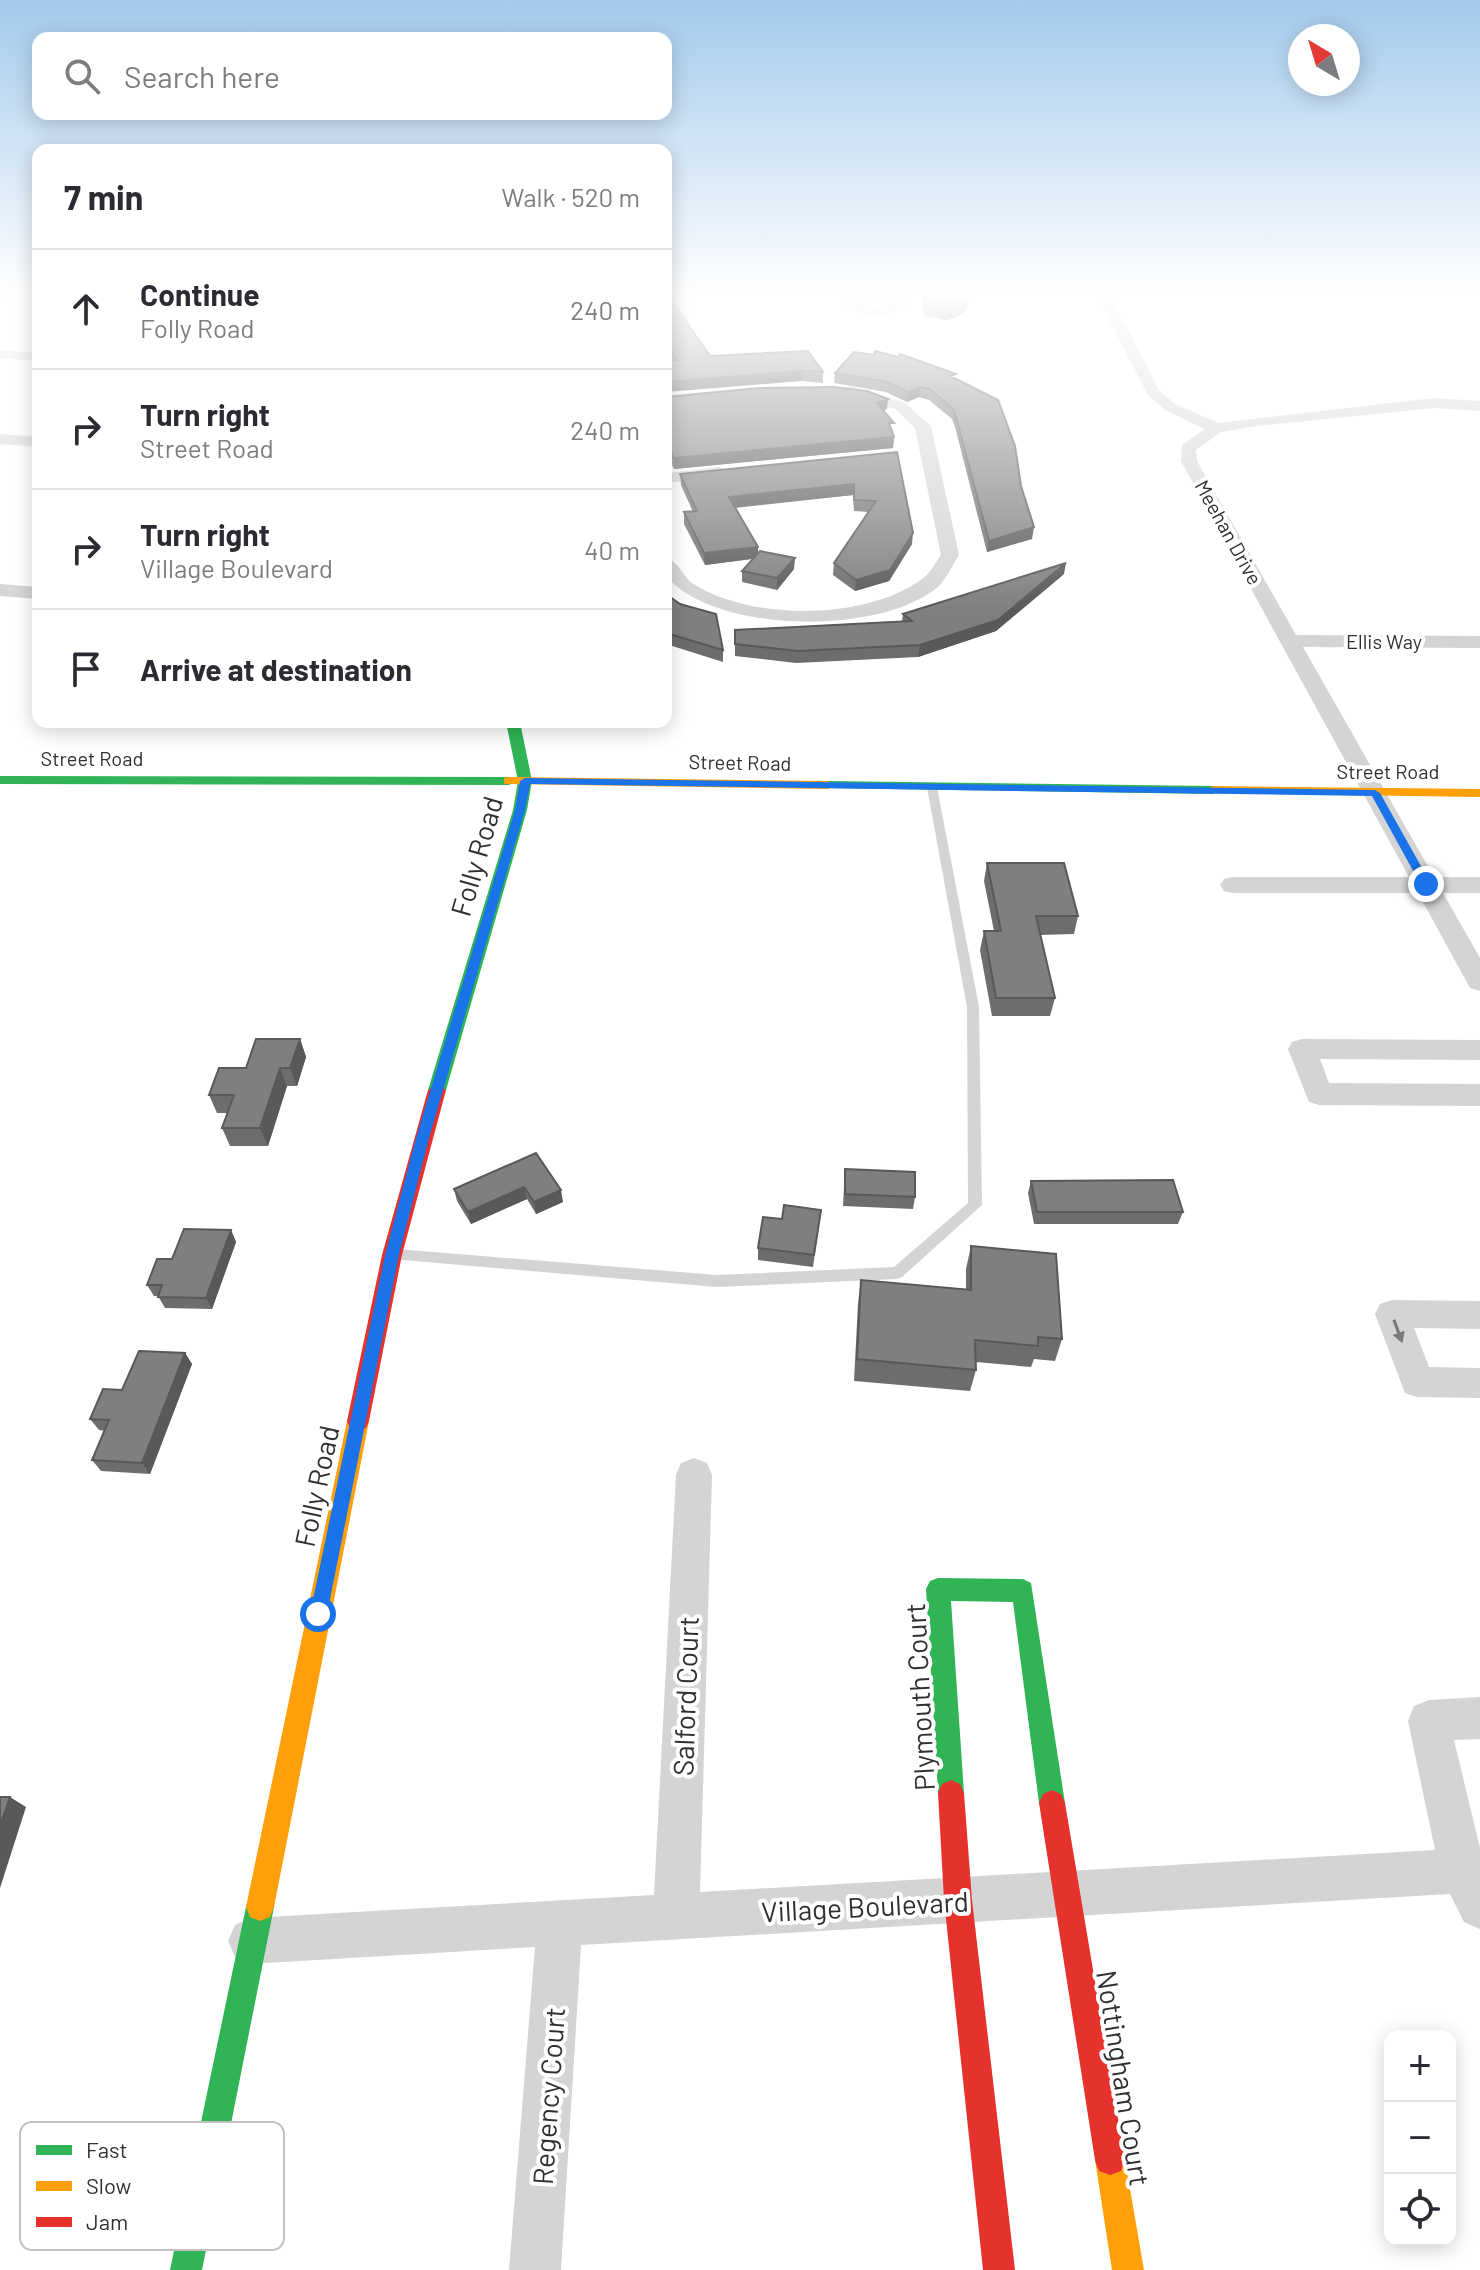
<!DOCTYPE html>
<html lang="en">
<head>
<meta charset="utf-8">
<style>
	body { margin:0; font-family:Barlow,sans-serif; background:#f7f7f7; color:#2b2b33 }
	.controls { position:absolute; right:24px; bottom:24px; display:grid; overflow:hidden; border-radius:16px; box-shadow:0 4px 20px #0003 }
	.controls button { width:72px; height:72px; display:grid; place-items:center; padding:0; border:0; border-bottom:2px solid #e1e1e2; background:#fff; color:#2b2b33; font:40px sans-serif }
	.compass { position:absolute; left:1288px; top:24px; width:72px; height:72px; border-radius:50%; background:#fff; box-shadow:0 4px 20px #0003; rotate:322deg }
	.stop { position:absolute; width:24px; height:24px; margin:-18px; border:6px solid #1a73e8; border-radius:50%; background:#fff }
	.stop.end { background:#1a73e8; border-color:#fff; box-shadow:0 2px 8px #0008 }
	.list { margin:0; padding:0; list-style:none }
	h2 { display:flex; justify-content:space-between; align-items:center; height:104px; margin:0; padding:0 32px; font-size:34px }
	h2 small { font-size:26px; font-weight:400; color:#7c7c81 }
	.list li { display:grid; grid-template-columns:52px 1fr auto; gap:24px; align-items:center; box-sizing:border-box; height:120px; padding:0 32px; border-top:2px solid #e1e1e2 }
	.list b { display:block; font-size:30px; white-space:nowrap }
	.list p { margin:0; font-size:26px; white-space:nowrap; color:#7c7c81 }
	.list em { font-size:26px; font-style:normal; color:#7c7c81 }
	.icon { flex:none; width:44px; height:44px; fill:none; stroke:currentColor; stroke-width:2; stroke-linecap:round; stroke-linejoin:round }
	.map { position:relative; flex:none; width:1480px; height:2270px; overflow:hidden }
	.search { position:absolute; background:#fff; box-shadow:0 4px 20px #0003; left:32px; top:32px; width:640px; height:88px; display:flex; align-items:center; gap:20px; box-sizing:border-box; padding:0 28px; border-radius:16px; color:#7c7c81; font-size:30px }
	.panel { position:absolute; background:#fff; box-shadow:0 4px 20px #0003; left:32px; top:144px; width:640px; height:584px; border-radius:16px }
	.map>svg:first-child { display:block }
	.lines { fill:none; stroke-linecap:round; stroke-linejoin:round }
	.lane { fill:#d4d4d4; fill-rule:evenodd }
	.street { fill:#d4d4d4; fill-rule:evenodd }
	.fast { fill:#30b455; fill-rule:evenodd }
	.slow { fill:#ff9f0a; fill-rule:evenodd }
	.jam { fill:#e5322d; fill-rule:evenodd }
	.wall { fill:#6d6d6d }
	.shaded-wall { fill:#595959 }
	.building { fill:#7f7f7f; stroke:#595959; stroke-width:2 }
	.oneway { fill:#7a7a7a }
	.route { fill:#1a73e8 }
	.labels { text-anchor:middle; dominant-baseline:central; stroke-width:8; stroke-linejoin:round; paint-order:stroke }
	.far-street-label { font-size:20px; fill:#303030; stroke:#fff }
	.near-street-label { font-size:28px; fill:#303030; stroke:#fff }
	.key { fill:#fff; stroke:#c1c1c1; stroke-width:2 }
	.key-label { font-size:22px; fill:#303030 }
</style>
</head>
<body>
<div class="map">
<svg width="1480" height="2270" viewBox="0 0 1480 2270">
	<rect width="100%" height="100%" fill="#fff"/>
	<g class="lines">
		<!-- lane -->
		<path class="lane" d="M932 784 937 787 979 1007 982 1205 902 1277 897 1279 717 1287 391 1259 388 1255 391 1251 396 1249 717 1275 894 1267 968 1203 967 1007 927 787Z"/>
		<!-- street -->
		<path class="street" d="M7 293H26L0 304V295Z
			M860 293 894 294 907 304C890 320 861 320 845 302ZM878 299 892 303 875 308 860 302Z
			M1095 293H1109L1159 390 1175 404 1218 423 1434 398 1480 401V411L1434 408 1257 426 1221 432 1196 450 1197 461 1296 635 1480 636V648L1303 647 1434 877H1480V893H1443L1480 958V991L1470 988 1418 893H1233L1224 891 1220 885 1224 879 1233 877H1409L1181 461 1182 445 1205 429 1165 410 1148 395Z
			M0 350 38 353V361L0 358Z
			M850 386 905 403 931 426 959 555C953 564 947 578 939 586 882 636 715 634 666 576V558C679 562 682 575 692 583 701 589 716 596 726 599 783 619 873 615 922 579 930 574 935 563 941 555L915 428 895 409 845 394 842 391Z
			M0 434 38 437V447L0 444Z
			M720 467 728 472 726 476 666 483V473Z
			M0 584 38 587V599L0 596Z
			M1302 1039 1480 1040V1060L1320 1059 1329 1083 1480 1084V1106L1319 1105 1309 1102 1288 1049 1292 1042Z
			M1392 1300 1480 1301V1329L1414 1328 1429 1367 1480 1368V1398L1417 1397 1405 1393 1375 1314 1380 1304Z
			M694 1458 707 1463 712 1475 700 1892 1435 1850 1408 1721 1414 1706 1429 1700 1480 1697V1739L1454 1740 1480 1848V1929L1464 1922 1450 1894 581 1945 561 2270H509L535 1947 251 1964 235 1957 228 1941 235 1925 251 1918 654 1895 676 1475 681 1463Z"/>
		<!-- fast -->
		<path class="fast" d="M506 722H520L532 781 527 810 446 1090 437 1096 428 1090 513 810 518 781Z
			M0 776 509 777 516 781 509 785 0 784Z
			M828 781 1213 786 1220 790 1213 794 823 788 821 785Z
			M938 1578 1023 1579 1031 1583 1065 1803 1061 1812 1052 1816 1043 1812 1039 1803 1013 1602 951 1601 964 1793 960 1802 951 1806 942 1802 938 1793 926 1589 930 1581Z
			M260 1893 270 1897 274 1907 202 2270H170L246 1907 250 1897Z"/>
		<!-- slow -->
		<path class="slow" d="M509 777 828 781 835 785 828 789 504 784V778Z
			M1213 786 1480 789V797L1208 793 1206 790Z
			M358 1411 366 1414 369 1421 274 1907 270 1917 260 1921 250 1917 246 1907 347 1421 350 1414Z
			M1110 2145 1121 2149 1125 2160 1144 2270H1112L1095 2160 1099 2149Z"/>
		<!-- jam -->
		<path class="jam" d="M437 1084 446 1090 402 1255 369 1421 366 1428 358 1431 350 1428 347 1421 382 1255 428 1090Z
			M951 1780 960 1784 964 1793 972 1900 1015 2270H983L944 1900 938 1793 942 1784Z
			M1052 1790 1061 1794 1065 1803 1125 2160 1121 2171 1110 2175 1099 2171 1095 2160 1039 1803 1043 1794Z"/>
	</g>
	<!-- wall -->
	<path class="wall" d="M920 293H966L968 300 967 310 955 318 945 320 925 316Z
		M666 301 710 356 823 372V383L802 381 672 360 666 352Z
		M835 373 955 378 1021 486 1032 539 987 552 955 427 952 419 929 400 919 397 907 402 886 392 834 383Z
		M666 397 887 409 883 410 894 437 893 448 674 469 669 459H666Z
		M897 452 912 544 889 581 855 591 833 575 834 563 869 512 854 511 853 495 735 508 758 553 794 569 777 590 742 582V571L752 559 705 565 684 524V512H693L681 485 680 474Z
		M1064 574 996 631 918 657 796 663 735 656V630L902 621 903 614Z
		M666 594 723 650V662L666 644Z
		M987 863 1078 916 1074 934 1040 935 1055 998 1050 1016H992L980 950 984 931H994L984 881Z
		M300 1039 306 1057 297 1086H287L268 1146H230L222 1128 227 1113H217L209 1095 246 1068Z
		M536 1153 563 1202 536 1214 527 1199 471 1224 457 1201 454 1189Z
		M845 1169 915 1197 913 1209 843 1206Z
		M1031 1181 1183 1212 1178 1224H1034L1028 1193Z
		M821 1210 813 1267 758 1260V1248L782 1219Z
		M231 1230 236 1242 212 1309 165 1308 158 1296H154L147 1285 172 1259Z
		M971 1246 1062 1339 1055 1361 1034 1359 1031 1367 976 1362V1370L970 1391 854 1381 858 1303 861 1280 966 1289V1269Z
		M185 1353 192 1364 150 1474 101 1471 92 1460 105 1431 99 1430 90 1419 122 1390Z"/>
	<!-- shaded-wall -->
	<path class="shaded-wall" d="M968 300 967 310 955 318 945 320 946 310Z
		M802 371V381L666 392V382Z
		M920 387 919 397 907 402 908 392Z
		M888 399 887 409 876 413 877 403Z
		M894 437 893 448 674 469V458Z
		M666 448H669V459H666Z
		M854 484 853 495 729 508V497Z
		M1034 527 1032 539 987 552 989 541Z
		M913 533 912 544 889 581 855 591 856 580Z
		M758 547V558L705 565 704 553Z
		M795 558 794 569 777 590V578Z
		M1066 563 1064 574 996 631 918 657 920 645Z
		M300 1039 306 1057 297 1086 290 1068Z
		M280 1068 287 1086 268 1146 260 1128Z
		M524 1187 527 1199 471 1224 468 1212Z
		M561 1190 563 1202 536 1214 534 1202Z
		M231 1230 236 1242 212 1309 206 1298Z
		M185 1353 192 1364 150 1474 142 1463Z
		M10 1797 26 1807 0 1888V1826Z"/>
	<!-- building -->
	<path class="building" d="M923 293H966L968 300 956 309 946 310 926 306Z
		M671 300 710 356 808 351 823 372 802 371 666 382V361L678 360 666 343V301Z
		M875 351 898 357 900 354 956 374 950 376 998 400 1015 446 1021 486 1034 527 989 541 956 417 953 409 930 389 920 387 908 392 887 382 835 373 854 352 874 355Z
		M834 387 867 391 888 399 877 403 894 423H889L894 437 674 458 669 448H666V397L759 388Z
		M897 452 913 533 890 570 856 580 834 563 876 501 854 500V484L729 497 758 547 704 553 684 512 697 511 680 474Z
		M760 551 795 558 777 578 742 571Z
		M1066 563 998 620 920 645 797 651 735 644V630L912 621 903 614Z
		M666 594 680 604 716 614 723 650 666 633Z
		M987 863H1064L1078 916H1036L1055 998H996L984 931H1001Z
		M256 1039H300L290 1068H280L260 1128H222L234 1095H209L219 1068H246Z
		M536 1153 561 1190 534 1202 524 1187 468 1212 454 1189Z
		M845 1169 915 1172V1197L845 1194Z
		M1173 1180 1183 1212H1037L1031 1181Z
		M784 1205 821 1210 814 1255 758 1248 763 1217 782 1219Z
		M184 1229 231 1230 206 1298 158 1297 162 1285H147L157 1259H172Z
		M971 1246 1056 1254 1062 1339 1038 1337V1346L975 1340 976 1370 857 1359 861 1280 971 1290Z
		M139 1351 185 1353 142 1463 92 1460 109 1420 90 1419 103 1389 122 1390Z
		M0 1797H10L0 1826Z"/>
	<!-- one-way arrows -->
	<defs><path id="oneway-solid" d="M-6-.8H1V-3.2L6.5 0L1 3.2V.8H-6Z" transform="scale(2)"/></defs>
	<use class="oneway" href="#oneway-solid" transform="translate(1398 1331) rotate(70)"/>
	<!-- sky -->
	<linearGradient id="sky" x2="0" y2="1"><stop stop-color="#a3caec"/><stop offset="0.48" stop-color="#fff"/><stop offset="1" stop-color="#fff" stop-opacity="0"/></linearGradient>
	<rect width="1480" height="611" fill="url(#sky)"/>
	<!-- route -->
	<path class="route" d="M525 778 1375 790 1380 793 1431 884 1422 887 1372 796 530 784 525 810 429 1138 399 1255 327 1614 324 1620 318 1623 312 1620 310 1614 385 1255 416 1138 515 810 520 781Z"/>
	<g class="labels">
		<!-- far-street labels -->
		<g class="far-street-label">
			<text transform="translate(1229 532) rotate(61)">Meehan Drive</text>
			<text x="1384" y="641">Ellis Way</text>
			<text x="92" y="758">Street Road</text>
			<text transform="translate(740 762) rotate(1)">Street Road</text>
			<text x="1388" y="771">Street Road</text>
		</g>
		<!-- near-street labels -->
		<g class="near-street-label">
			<text transform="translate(476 856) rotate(-74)">Folly Road</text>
			<text transform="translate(316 1486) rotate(-78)">Folly Road</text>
			<text transform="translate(685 1696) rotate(-88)">Salford Court</text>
			<text transform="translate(919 1697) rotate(-93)">Plymouth Court</text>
			<text transform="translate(865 1906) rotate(-3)">Village Boulevard</text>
			<text transform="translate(1124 2078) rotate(81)">Nottingham Court</text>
			<text transform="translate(548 2096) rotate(-86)">Regency Court</text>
		</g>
	</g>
	<!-- legend -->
	<rect x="20" y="2122" width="264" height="128" rx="12" class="key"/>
	<rect x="36" y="2145" width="36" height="10" fill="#30b455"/>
	<rect x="36" y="2181" width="36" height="10" fill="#ff9f0a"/>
	<rect x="36" y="2217" width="36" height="10" fill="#e5322d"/>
	<g class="key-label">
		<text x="86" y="2158">Fast</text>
		<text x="86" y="2194">Slow</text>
		<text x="86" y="2230">Jam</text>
	</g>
</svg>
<div class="controls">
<button>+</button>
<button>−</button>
<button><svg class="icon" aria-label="locate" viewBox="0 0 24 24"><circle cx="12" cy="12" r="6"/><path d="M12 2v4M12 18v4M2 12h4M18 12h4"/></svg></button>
</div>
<svg class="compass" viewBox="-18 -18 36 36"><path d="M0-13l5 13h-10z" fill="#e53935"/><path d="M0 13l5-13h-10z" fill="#7c7c81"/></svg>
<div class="stop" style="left:318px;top:1614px"></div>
<div class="stop end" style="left:1426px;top:884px"></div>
<div class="search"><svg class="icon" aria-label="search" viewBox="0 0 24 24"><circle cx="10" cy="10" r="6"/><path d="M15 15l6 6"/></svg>Search here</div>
<section class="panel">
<h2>7 min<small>Walk · 520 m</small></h2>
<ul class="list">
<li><svg class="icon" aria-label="ahead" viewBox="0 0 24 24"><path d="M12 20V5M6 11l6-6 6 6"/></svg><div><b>Continue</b><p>Folly Road</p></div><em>240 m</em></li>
<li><svg class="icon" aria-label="right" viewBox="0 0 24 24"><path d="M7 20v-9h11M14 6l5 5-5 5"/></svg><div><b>Turn right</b><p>Street Road</p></div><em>240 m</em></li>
<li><svg class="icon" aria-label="right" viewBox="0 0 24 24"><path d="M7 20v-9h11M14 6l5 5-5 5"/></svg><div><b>Turn right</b><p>Village Boulevard</p></div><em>40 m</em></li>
<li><svg class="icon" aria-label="arrive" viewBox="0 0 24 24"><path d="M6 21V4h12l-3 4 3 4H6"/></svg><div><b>Arrive at destination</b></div></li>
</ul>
</section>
</div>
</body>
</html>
